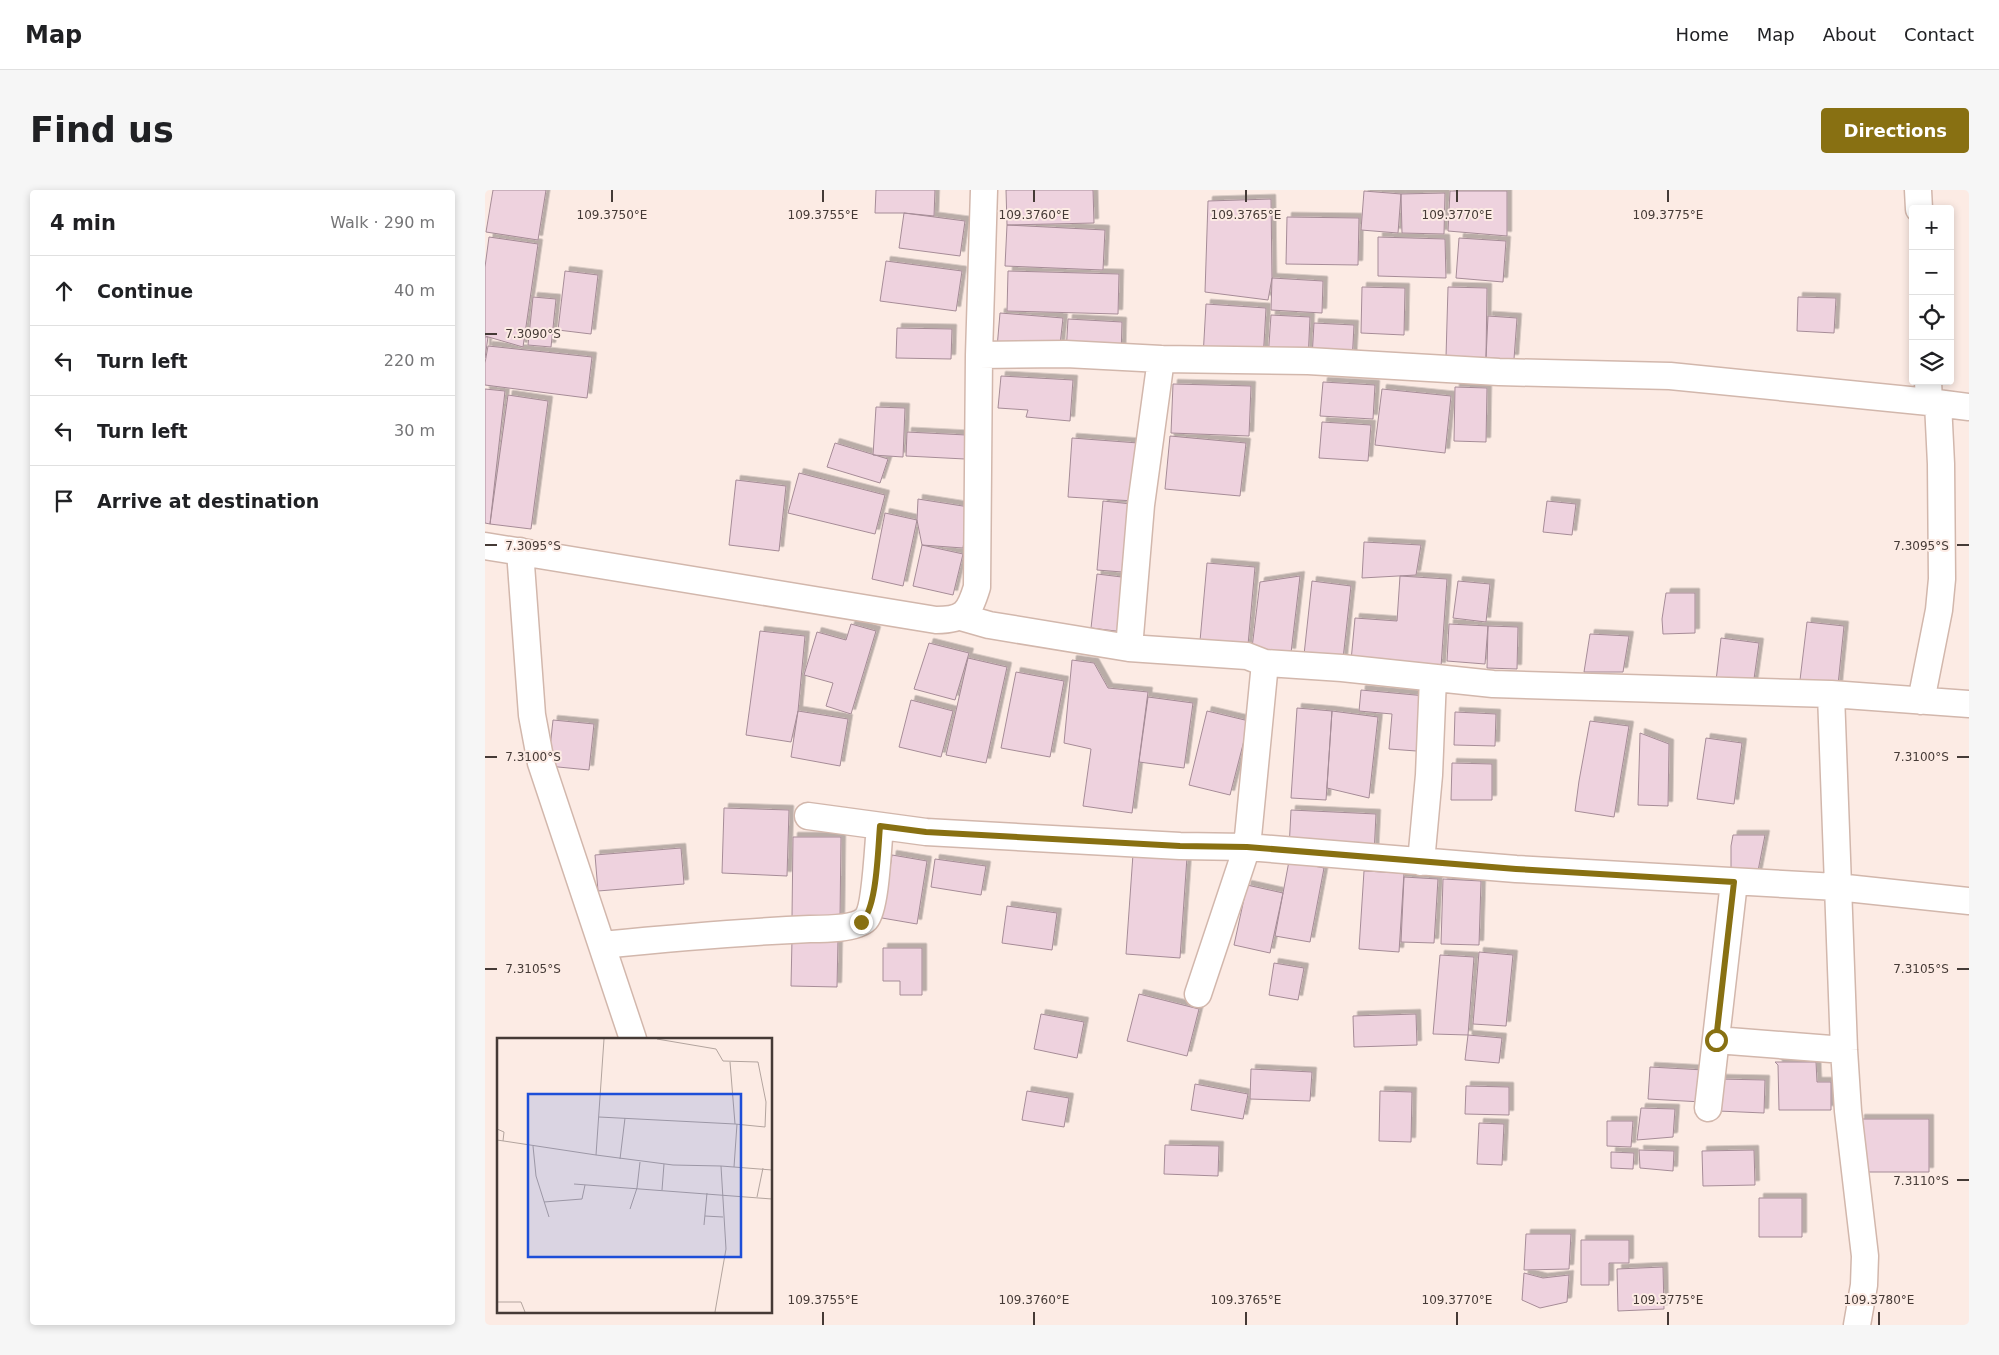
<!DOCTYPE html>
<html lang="en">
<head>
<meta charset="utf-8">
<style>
	body { margin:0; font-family:"DejaVu Sans",sans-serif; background:#f6f6f6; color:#202124 }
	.controls { position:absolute; right:15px; top:15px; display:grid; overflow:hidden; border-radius:5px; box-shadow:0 2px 8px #0003 }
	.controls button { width:45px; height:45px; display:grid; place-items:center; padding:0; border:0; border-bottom:1px solid #e0e0e0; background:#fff; color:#202124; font:25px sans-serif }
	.stop { position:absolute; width:15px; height:15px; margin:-11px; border:4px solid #887012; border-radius:50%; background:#fff }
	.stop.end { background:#887012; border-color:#fff; box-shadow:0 1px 5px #0008 }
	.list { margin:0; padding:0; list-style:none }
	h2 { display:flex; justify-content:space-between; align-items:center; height:65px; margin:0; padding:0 20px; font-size:21px }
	h2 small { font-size:16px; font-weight:400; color:#757577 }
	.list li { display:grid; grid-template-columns:32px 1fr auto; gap:15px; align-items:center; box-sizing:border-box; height:70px; padding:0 20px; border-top:1px solid #e0e0e0 }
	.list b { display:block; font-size:19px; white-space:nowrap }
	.list em { font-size:16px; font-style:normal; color:#757577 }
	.icon { flex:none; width:28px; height:28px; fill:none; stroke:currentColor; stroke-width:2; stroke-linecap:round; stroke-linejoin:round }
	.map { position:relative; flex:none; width:1484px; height:1135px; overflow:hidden; border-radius:5px }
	header { display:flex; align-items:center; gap:30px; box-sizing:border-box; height:70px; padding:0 25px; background:#fff; border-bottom:1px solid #e0e0e0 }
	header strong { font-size:24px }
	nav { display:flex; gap:28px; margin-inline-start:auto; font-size:18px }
	.intro { display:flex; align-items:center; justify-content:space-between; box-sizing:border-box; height:120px; padding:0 30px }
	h1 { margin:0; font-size:35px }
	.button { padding:12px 22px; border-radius:5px; background:#887012; color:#fff; font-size:18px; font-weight:700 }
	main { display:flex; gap:30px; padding:0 30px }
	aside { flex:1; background:#fff; border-radius:5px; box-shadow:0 2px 8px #0003 }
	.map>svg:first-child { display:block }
	.building { fill:#eed2de; stroke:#a68c97; filter:url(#shadow) }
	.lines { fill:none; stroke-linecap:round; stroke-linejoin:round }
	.minor-casing { stroke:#d2b7ac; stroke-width:29 }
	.minor { stroke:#fff; stroke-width:26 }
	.route { stroke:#887012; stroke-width:6 }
	.ticks { fill:none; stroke:#453a36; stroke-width:2 }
	.inset-road { fill:none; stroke:#b3a49e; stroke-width:1 }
	.view { fill:#1d4ed8; fill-opacity:0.15; stroke:#1d4ed8; stroke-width:2.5 }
	.inset-edge { fill:none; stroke:#453a36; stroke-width:2.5 }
	.ticks-label { font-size:12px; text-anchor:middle; fill:#453a36; stroke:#fcebe4; stroke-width:4; stroke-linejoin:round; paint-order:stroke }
</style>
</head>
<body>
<header>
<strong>Map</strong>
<nav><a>Home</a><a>Map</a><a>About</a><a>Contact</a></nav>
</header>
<div class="intro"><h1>Find us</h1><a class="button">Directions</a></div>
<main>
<aside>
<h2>4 min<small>Walk · 290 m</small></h2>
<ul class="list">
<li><svg class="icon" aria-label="ahead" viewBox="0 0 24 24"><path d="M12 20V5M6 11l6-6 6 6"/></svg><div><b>Continue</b></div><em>40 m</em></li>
<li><svg class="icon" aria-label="left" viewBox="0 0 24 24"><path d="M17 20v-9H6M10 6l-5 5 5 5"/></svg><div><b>Turn left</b></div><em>220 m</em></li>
<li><svg class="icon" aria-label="left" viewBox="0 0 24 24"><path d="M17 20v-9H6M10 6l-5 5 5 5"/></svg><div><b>Turn left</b></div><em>30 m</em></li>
<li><svg class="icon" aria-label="arrive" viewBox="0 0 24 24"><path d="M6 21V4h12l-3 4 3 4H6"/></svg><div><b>Arrive at destination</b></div></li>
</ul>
</aside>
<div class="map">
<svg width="1484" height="1135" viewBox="0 0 1484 1135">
	<defs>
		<filter id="shadow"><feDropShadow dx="4.5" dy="-4.5" stdDeviation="0" flood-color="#0004"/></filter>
	</defs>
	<rect width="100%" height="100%" fill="#fcebe4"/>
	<!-- building -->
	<path class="building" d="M8 0H61L53 50 1 42Z
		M391 0H450L449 26 419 23H390Z
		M521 0H608L609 33 522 35Z
		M879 1 916 4 913 43 876 40Z
		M965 1H1022V46L963 41Z
		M960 3 959 44 917 43 916 4Z
		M786 9 787 88 783 110 720 102 723 11Z
		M419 23 480 31 475 66 414 58Z
		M802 27 874 28 873 75 801 74Z
		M522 35 620 40 618 80 520 76Z
		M4 47 53 54 38 157 0 146V77Z
		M893 47 960 49 961 88 893 86Z
		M974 48 1021 51 1018 92 971 88Z
		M401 71 477 81 471 121 395 111Z
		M80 81 113 85 106 144 73 140Z
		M523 81 634 84 633 124 522 121Z
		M787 88 838 91 837 123 786 120Z
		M877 97 920 98 919 145 876 143Z
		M963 97 1002 98 1001 168 961 167Z
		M48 107 71 109 66 157 43 155Z
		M1313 107 1351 108 1349 143 1312 141Z
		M721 114 781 118 778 171 718 167Z
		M515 123 578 128 574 164 512 158Z
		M786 125 825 127 823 171 783 169Z
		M1003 126 1032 128 1029 169 1001 168Z
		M583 129 637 132 636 167 581 164Z
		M829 133 869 135 867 173 827 168Z
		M412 138 467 139 466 169 411 168Z
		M0 147H3L0 168Z
		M3 156 107 167 102 208 0 195V173Z
		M516 186 588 190 585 231 541 227 543 220 513 218Z
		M838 192 890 195 888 229 835 226Z
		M688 194 766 196 764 246 686 243Z
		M970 197 1002 198 1001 252 969 251Z
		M0 199 20 201 5 334 0 333Z
		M897 199 966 206 960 263 890 255Z
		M23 205 63 211 46 339 5 334Z
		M391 217 420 218 418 267 388 265Z
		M837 232 886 235 883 271 834 268Z
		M422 242 481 245 480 269 421 266Z
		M685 246 761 253 755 306 680 299Z
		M587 248 653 253 649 311 583 307Z
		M350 253 403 269 395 293 342 277Z
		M314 283 400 305 390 344 303 323Z
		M251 290 301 296 294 361 244 355Z
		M433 309 484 317 478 358 437 355 432 330Z
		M618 311 656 315 650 383 612 380Z
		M1062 311 1091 314 1087 345 1058 342Z
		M400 323 432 330 418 396 387 389Z
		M879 352 936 355 931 385 877 388Z
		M437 355 478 364 468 405 428 396Z
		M722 373 770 377 762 466 714 462Z
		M612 384 645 388 639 442 606 438Z
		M815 386 806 463 767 458 775 392Z
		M915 386 962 389 956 477 866 471 870 428 912 431Z
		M827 391 866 396 857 478 818 474Z
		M973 391 1005 394 1001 432 968 428Z
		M1181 403H1210V443L1178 444 1177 429Z
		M1322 432 1359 436 1353 495 1315 490Z
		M366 434 391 441 366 524 341 516 348 493 319 485 332 442 361 450Z
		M964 434 1003 436 1000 474 962 471Z
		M1003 436 1033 437 1032 479 1002 478Z
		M275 441 320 446 313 521 306 552 261 545Z
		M1105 444 1144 446 1138 482H1099Z
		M1236 448 1274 453 1268 496 1231 491Z
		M444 453 484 463 470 510 429 499Z
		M483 468 522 477 501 573 461 565Z
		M587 470 609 473 623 498 663 502 647 623 598 616 606 559 579 553Z
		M531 482 579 491 565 567 516 558Z
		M876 500 941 506 945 562 904 559 907 524 874 521Z
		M663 507 708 513 699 578 654 572Z
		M426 510 468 521 456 567 414 557Z
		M812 518 847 521 841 610 806 608Z
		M313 521 363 529 355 576 306 567Z
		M722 521 764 531 745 605 704 595Z
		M847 521 893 527 884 608 842 598Z
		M970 522 1011 524 1010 556 969 555Z
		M68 530 109 534 104 580 63 576Z
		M1105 531 1144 536 1129 627 1090 621 1094 591Z
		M1155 543 1184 554 1183 616 1153 615Z
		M1221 548 1257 553 1249 614 1212 609Z
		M967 573 1007 574V610H966Z
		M239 618 304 620 302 686 237 683Z
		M806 620 891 624 889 664 804 659Z
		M1248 645H1280L1272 686 1246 681V656Z
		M308 647H356L355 728 307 727Z
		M196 658 199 694 113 701 110 665Z
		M648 664 702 667 695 768 641 764Z
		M407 665 442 671 432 734 397 728Z
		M450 669 501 676 496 705 446 697Z
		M804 671 839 678 825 752 790 746Z
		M879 681 919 683 914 762 874 759Z
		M919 687 953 689 949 753 916 752Z
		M958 689 996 691 994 755 956 754Z
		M762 695 798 703 785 763 749 755Z
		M522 716 572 723 567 760 517 753Z
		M307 749 353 750 352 797 306 796Z
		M398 758H437V805H415V791H398Z
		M994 762 1028 765 1021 836 988 834Z
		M955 765 989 767 983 845 948 844Z
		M789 773 819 778 813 810 784 805Z
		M654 804 714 819 702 866 642 851Z
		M556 824 599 832 592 868 549 859Z
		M931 824 932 855 869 857 868 826Z
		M983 845 1017 848 1014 873 980 870Z
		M1290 872H1331L1332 892H1346V920H1294L1293 875Z
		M1165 877 1219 880 1217 912 1163 909Z
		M766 879 827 882 825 911 765 909Z
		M1234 889 1280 890 1279 923 1233 921Z
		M710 894 763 904 758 929 706 920Z
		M981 896 1024 897V925L980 924Z
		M542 901 584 908 579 937 537 930Z
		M895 901 927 902 926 952 894 951Z
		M1156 918 1190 919 1188 947 1152 950Z
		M1375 929H1444V982H1375Z
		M1122 931H1148L1146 957 1122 956Z
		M994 933 1019 934 1017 975 992 974Z
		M680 955 734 956 733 986 679 984Z
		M1154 960 1189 961 1188 981 1155 978Z
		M1269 960 1270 995 1218 996 1217 961Z
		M1126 962 1149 963 1148 979 1126 978Z
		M1274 1008H1317V1047H1274Z
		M1041 1044H1086L1084 1079 1039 1080Z
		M1096 1050H1144V1073H1124V1095H1096Z
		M1178 1077 1179 1119 1133 1121 1132 1079Z
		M1039 1083 1058 1088 1084 1085 1082 1112 1055 1118 1037 1110Z"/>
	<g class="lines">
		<defs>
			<path id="minor" d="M1433 0 1434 19
				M494 165 581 164 676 169 823 171 1014 182 1185 186 1444 212 1443 191
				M1444 212 1484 217
				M0 356 451 430C479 430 484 423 492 397L494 165 499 0
				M35 361 47 525 56 573 148 849
				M476 427 504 435 644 458 762 466 780 473 857 478 1008 494 1346 504 1359 860 1363 921 1380 1066 1379 1095 1372 1135
				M644 458 656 315 676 169
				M1346 504 1484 514
				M1436 511 1454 420 1457 389 1456 274 1453 213
				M323 626 441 642 695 656 762 657 1031 679 1352 697 1484 711
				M936 672 944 585 948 488
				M117 755C186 748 255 742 325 739 338 739 371 739 381 729 391 718 393 653 395 636
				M713 804 762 657 780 473
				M1231 850 1359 860
				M1223 918 1249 692"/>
		</defs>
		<!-- minor casing -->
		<use href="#minor" class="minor-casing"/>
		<!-- minor -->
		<use href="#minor" class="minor"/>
	</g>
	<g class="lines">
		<!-- route -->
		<path class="route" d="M376 732C392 721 393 657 395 636L441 642 695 656 762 657 1031 679 1249 692 1231 850"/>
	</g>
	<!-- ticks -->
	<path class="ticks" d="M127 0V12M338 0V12M549 0V12M761 0V12M972 0V12M1183 0V12M0 144H12M0 355H12M1472 355H1484M0 567H12M1472 567H1484M0 779H12M1472 779H1484M1472 990H1484M338 1122V1135M549 1122V1135M761 1122V1135M972 1122V1135M1183 1122V1135M1394 1122V1135"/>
	<!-- overview -->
	<g transform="translate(12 848)">
		<rect width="275" height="275" fill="#fcebe4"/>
		<path class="inset-road" d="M160 1 219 11 226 23 261 24 269 64 268 89 238 86M102 79 238 86 233 24M0 91 7 94 6 103M0 102 99 117 107 1M36 108 39 138 52 179M99 117 176 127 224 128 229 211 218 274M123 121 128 80M224 128 275 132M237 129 240 86M77 146 275 161M165 152 167 126M260 159 266 130M47 164 85 161 88 147M133 171 140 150 143 124M208 178 226 179M207 187 210 155M0 264H24L28 274"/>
		<path class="view" d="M31 56H244V219H31Z"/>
		<rect width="275" height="275" class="inset-edge"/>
	</g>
	<g class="ticks-label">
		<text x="127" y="29">109.3750°E</text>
		<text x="338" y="29">109.3755°E</text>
		<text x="549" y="29">109.3760°E</text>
		<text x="761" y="29">109.3765°E</text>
		<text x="972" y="29">109.3770°E</text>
		<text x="1183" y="29">109.3775°E</text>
		<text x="48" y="148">7.3090°S</text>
		<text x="48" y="360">7.3095°S</text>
		<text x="1436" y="360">7.3095°S</text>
		<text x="48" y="571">7.3100°S</text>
		<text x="1436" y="571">7.3100°S</text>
		<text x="48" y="783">7.3105°S</text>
		<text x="1436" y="783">7.3105°S</text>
		<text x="1436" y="995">7.3110°S</text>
		<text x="338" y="1114">109.3755°E</text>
		<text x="549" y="1114">109.3760°E</text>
		<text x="761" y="1114">109.3765°E</text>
		<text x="972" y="1114">109.3770°E</text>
		<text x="1183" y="1114">109.3775°E</text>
		<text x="1394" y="1114">109.3780°E</text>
	</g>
</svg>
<div class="controls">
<button>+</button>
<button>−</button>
<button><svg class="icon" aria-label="locate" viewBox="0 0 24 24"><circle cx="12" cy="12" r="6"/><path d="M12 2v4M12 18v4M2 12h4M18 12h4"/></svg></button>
<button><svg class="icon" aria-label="layers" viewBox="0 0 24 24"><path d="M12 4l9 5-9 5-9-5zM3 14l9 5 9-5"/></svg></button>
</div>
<div class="stop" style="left:1231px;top:850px"></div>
<div class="stop end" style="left:376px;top:732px"></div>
</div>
</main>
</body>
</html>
